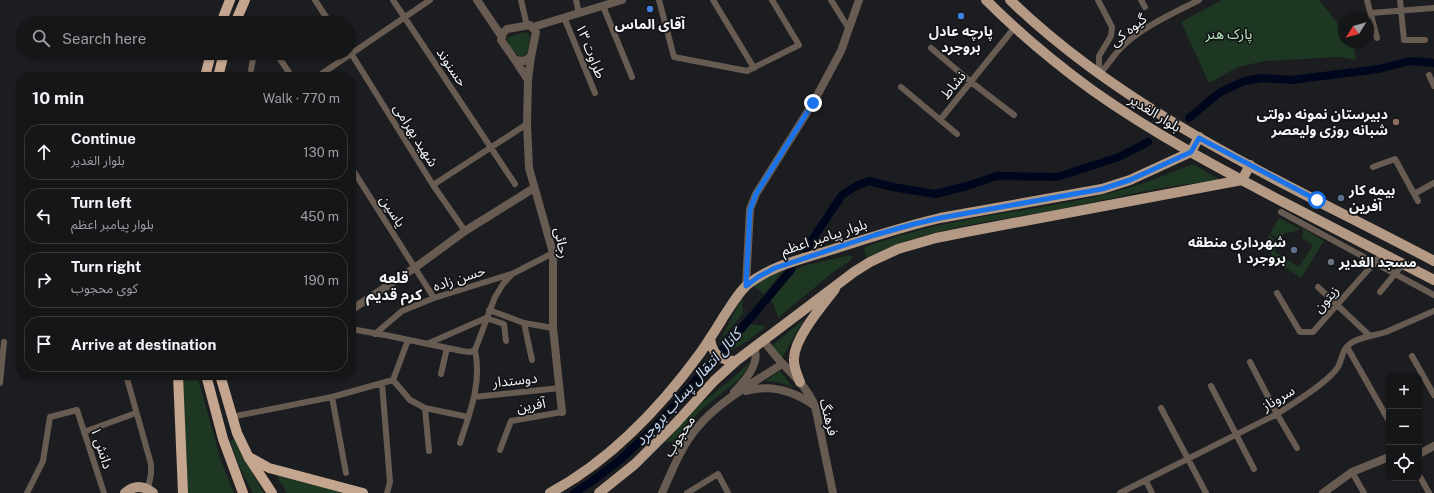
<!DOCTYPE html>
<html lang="en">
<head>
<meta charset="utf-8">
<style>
	body { margin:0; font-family:"Public Sans","Noto Sans Arabic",sans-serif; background:#1e1f21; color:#f1f3f6 }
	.controls { position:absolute; right:12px; bottom:12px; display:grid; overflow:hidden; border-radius:8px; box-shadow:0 1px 3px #0004 }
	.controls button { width:36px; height:36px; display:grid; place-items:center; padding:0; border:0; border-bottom:1px solid #343537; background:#151618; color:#f1f3f6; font:20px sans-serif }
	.compass { position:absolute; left:1338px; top:12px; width:36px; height:36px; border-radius:50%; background:#151618; box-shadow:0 1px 3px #0004; rotate:233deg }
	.stop { position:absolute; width:12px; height:12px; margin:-9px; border:3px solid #1a73e8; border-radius:50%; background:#fff }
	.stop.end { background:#1a73e8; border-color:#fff; box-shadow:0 1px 4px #0008 }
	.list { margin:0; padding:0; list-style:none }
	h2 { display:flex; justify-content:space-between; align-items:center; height:52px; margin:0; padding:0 16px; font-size:17px }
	h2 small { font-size:13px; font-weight:400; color:#9d9fa2 }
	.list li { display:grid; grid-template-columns:26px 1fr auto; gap:12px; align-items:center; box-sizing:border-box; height:56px; margin:0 8px 8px; padding:0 8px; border:1px solid #343537; border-radius:16px }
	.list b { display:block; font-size:15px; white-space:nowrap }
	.list p { margin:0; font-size:13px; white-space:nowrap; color:#9d9fa2 }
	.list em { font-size:13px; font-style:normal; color:#9d9fa2 }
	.icon { flex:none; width:22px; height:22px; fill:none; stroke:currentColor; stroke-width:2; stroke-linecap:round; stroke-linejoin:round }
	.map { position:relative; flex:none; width:1434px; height:493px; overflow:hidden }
	.search { position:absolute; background:#151618; box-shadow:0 1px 3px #0004; left:16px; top:16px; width:340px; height:44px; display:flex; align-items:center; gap:10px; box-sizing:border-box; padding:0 14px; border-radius:22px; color:#9d9fa2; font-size:15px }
	.panel { position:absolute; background:#151618; box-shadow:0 1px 3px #0004; left:16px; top:72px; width:340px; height:308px; border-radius:16px }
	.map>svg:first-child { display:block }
	.green { fill:#1e3722 }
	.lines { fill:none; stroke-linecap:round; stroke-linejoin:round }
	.canal { stroke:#00071d; stroke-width:8 }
	.minor { stroke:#685b51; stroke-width:6 }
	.tertiary { stroke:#685b51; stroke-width:8 }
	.primary { stroke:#b49985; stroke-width:10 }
	.trunk { stroke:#c4a58f; stroke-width:10 }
	.route { stroke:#1a73e8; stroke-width:5 }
	.shop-dot { fill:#3f7fe0; stroke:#131417; stroke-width:1.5 }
	.education-dot { fill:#8d6e63; stroke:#131417; stroke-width:1.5 }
	.service-dot { fill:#5c6f8a; stroke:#131417; stroke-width:1.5 }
	.worship-dot { fill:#6b7280; stroke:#131417; stroke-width:1.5 }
	.labels { text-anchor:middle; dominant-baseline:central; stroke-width:3.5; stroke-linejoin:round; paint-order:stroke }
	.poi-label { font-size:14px; font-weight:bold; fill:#f2f3f5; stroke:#131417 }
	.street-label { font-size:14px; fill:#f2f3f5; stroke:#131417 }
	.park-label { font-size:14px; fill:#b7ebbe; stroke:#131417 }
	.neighbourhood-label { font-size:15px; font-weight:bold; fill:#f2f3f5; stroke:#131417 }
	.water-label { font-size:15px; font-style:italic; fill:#c7dcfb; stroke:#131417 }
</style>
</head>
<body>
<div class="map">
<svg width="1434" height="493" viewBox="0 0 1434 493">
	<rect width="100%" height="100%" fill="#1c1d20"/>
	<!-- green -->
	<path class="green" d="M1222 0H1319L1344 31V42L1353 43 1356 60 1339 57 1265 61 1238 67 1209 83 1181 22Z
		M526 32 530 36 528 54 521 57C515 54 507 44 507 37Z
		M1193 164 1222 181C1201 181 1182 185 1162 188 1129 194 1096 202 1064 208 997 222 928 226 867 258L863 248C938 219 1020 213 1099 196 1132 188 1162 177 1193 164Z
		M1279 218 1300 229 1293 232 1285 233 1280 239 1270 234Z
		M1303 228 1324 241 1301 278 1273 260 1267 238 1269 235 1278 242 1275 252 1299 267 1313 245 1302 238Z
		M847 256H852L850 261 833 272 778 318 774 305 771 300 795 270 807 265Z
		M785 269 764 294 752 285 762 278Z
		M742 298 743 313 719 342Z
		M804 319 782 358 772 346Z
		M750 324 766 326 749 340 726 353Z
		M750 361 745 372 737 381 702 409 691 421 677 441 664 443 699 405 734 377Z
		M780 371 794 388 781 383 765 381Z
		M182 375H197L221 461 234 493H186Z
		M235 438 255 478 264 493H253L240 468 230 441Z
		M276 475 348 493H287Z"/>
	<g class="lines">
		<!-- canal -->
		<path class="canal" d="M1189 118 1219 93 1244 81 1262 78 1291 80 1379 69 1406 62 1414 61 1434 63
			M806 249 842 195 856 186 869 181 893 187 935 194 967 186 996 176 1057 177 1119 157 1148 142
			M574 493 591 482 620 460 655 427 754 314 791 270"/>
		<!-- minor -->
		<path class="minor" d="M315 0 330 23
			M393 0 515 184
			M521 0 527 26
			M576 0 579 13
			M659 0 674 57 747 71 799 45 772 0
			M713 0 754 68
			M831 0 849 29
			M1098 0 1112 27 1111 36 1099 56V75
			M1141 0 1145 7
			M1367 0 1377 38
			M1400 0 1404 40H1425
			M603 6 632 77
			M1371 13 1434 8
			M564 17 595 93
			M284 23 286 21
			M931 48 971 82 1014 115
			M349 50 433 185 465 231
			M276 53 292 77
			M251 70 254 53
			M1099 75C1106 67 1112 58 1118 51 1139 28 1172 14 1199 0
			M1429 75 1434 86
			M317 77 430 0
			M901 87 957 134
			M940 120 1015 27
			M351 167 434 298
			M1373 167 1395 159 1418 201
			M433 185 527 124
			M1414 194 1434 183
			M1281 212 1434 295
			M1318 287 1370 336
			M1380 292 1403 264
			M1277 293 1300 332H1313L1382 254
			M489 310 524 323 553 328
			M524 323 532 360
			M351 329 385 335 462 351 470 352 475 350 495 297 503 284 512 274 553 253
			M375 334 402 311 434 298 511 274
			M427 344 486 318 504 324 506 341
			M1347 347 1389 421
			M1412 356 1434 395
			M1250 362 1277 414 1297 448
			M441 374 447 348
			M126 375 151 464V474L148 489
			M393 380 410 400 425 408 429 451
			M393 380 408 340
			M0 383 4 342
			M382 383 390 482 387 493
			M1211 386 1254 469
			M332 397 346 473
			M474 397 560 388
			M425 408 468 417
			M1161 408 1206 493
			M231 417 332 397 393 380
			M84 432 136 413
			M460 443C470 412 482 383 475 350
			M500 450 511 421 562 412
			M1352 472 1364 493
			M1419 475 1429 493
			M1146 481 1152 493
			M27 493 43 461 50 417 77 410 104 493
			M687 493 718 474 728 493
			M1120 493 1277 414C1292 404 1329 382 1338 367 1343 358 1341 350 1351 343 1362 336 1374 336 1386 332 1402 325 1418 318 1434 311"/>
		<!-- tertiary -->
		<path class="tertiary" d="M477 0 502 37
			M530 25 536 32 531 57 524 61 515 60 501 40 503 33 507 29Z
			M533 27 622 0
			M515 60 528 80 531 56
			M528 80 527 124 529 168 553 253V328L562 412
			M746 286 750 209 756 194 813 103 841 51 859 0
			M351 310 416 267 465 231 534 188
			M763 340C769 348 776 357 783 364 795 377 808 389 815 406L833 493
			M746 391C770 384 794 391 815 406
			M734 392C745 381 761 363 754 348
			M1419 454 1434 446
			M662 493C672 471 681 447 697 428 719 401 753 383 782 364
			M1323 493 1352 472 1389 457"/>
		<!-- primary -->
		<path class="primary" d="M986 0C1018 32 1055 63 1092 90 1154 134 1222 170 1289 205 1337 230 1385 255 1434 280
			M1010 0C1131 117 1287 183 1434 261
			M710 338C712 354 720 361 736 361
			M800 382C797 374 793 366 794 358 795 337 822 306 835 289
			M125 493C134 485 143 485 153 493
			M550 493C611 460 661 407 701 352 709 340 717 328 724 316 731 306 738 293 747 285 769 267 798 260 824 252 863 240 901 227 940 218L1102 189 1130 180 1191 152 1199 137
			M599 493 635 464 676 423 714 381 736 361 854 272 870 262 898 249 936 238 966 232 1242 180 1250 165"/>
		<!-- trunk -->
		<path class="trunk" d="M221 23 230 0
			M235 23 245 0
			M205 77 211 53
			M218 77 224 53
			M178 375 183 493
			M206 375 223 439 243 493
			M220 375 237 433 249 458 272 493
			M251 458 269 468 363 493"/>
	</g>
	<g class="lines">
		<!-- route -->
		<path class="route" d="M813 103 756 194 750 210 746 286 758 277 775 268 875 235 914 224 940 218 1102 189 1130 180 1191 152 1199 138 1317 200"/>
	</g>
	<!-- markers -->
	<g class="shop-dot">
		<circle cx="650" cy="9" r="4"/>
		<circle cx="961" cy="16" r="4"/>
	</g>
	<circle class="education-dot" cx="1396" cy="122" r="4"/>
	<g class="service-dot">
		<circle cx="1341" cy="198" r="4"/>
		<circle cx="1294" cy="250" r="4"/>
	</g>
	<circle class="worship-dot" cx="1331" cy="262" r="4"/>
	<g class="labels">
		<!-- poi labels -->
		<g class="poi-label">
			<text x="650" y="24">آقای الماس</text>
			<text x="961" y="31">پارچه عادل<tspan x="961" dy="16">بروجرد</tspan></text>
			<text x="1388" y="114" text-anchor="end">دبیرستان نمونه دولتی<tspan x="1388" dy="16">شبانه روزی ولیعصر</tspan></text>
			<text x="1349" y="190" text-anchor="start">بیمه کار<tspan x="1349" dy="16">آفرین</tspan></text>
			<text x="1286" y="242" text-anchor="end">شهرداری منطقه<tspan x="1286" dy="16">۱ بروجرد</tspan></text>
			<text x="1339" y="262" text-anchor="start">مسجد الغدیر</text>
		</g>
		<!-- street labels -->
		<g class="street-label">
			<text transform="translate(1128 30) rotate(-39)">گیوه کی</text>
			<text transform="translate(591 51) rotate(68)">طراوت ۱۳</text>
			<text transform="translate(452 67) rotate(56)">حسنوند</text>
			<text transform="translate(953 85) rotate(-51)">نشاط</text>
			<text transform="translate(1155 113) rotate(32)">بلوار الغدیر</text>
			<text transform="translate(416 135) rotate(58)">شهید بهرامی</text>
			<text transform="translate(393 211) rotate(57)">یاسین</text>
			<text transform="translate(824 237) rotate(-18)">بلوار پیامبر اعظم</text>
			<text transform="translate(562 243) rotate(80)">رجائی</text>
			<text transform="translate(459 278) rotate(-18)">حسن زاده</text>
			<text transform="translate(1326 299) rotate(-49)">زیتون</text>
			<text transform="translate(515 380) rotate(-6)">دوستدار</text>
			<text transform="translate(1278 398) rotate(-31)">سروناز</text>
			<text transform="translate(531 405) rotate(-10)">آفرین</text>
			<text transform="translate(829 417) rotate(76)">فرهنگ</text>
			<text transform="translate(679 436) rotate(-57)">محجوب</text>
			<text transform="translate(102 448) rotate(72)">دانش ۱</text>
		</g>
		<!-- park labels -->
		<g class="park-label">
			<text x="1229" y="34">پارک هنر</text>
		</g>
		<!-- neighbourhood labels -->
		<g class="neighbourhood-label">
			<text x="394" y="277">قلعه<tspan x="394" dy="17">کرم قدیم</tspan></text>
		</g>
		<!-- water labels -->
		<g class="water-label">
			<text transform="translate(688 387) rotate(-48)">کانال انتقال پساب بروجرد</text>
		</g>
	</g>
</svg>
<div class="controls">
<button>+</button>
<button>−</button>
<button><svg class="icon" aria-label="locate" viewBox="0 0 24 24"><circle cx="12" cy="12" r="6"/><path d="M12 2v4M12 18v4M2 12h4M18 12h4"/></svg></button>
</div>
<svg class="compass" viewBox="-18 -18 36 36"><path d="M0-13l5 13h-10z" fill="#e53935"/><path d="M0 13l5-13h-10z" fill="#9d9fa2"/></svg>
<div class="stop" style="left:1317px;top:200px"></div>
<div class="stop end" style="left:813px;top:103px"></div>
<div class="search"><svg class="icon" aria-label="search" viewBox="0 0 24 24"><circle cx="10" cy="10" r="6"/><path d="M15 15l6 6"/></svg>Search here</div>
<section class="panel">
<h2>10 min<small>Walk · 770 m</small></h2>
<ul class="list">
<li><svg class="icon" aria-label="ahead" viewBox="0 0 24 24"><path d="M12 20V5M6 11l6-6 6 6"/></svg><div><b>Continue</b><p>بلوار الغدیر</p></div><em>130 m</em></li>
<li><svg class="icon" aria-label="left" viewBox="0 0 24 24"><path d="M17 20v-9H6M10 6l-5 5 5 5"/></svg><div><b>Turn left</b><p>بلوار پیامبر اعظم</p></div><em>450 m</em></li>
<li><svg class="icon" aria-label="right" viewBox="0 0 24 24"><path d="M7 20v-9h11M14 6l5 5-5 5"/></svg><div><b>Turn right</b><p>کوی محجوب</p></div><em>190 m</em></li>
<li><svg class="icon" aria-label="arrive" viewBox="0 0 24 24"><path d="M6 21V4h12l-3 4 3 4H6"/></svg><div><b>Arrive at destination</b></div></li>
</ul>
</section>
</div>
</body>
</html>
